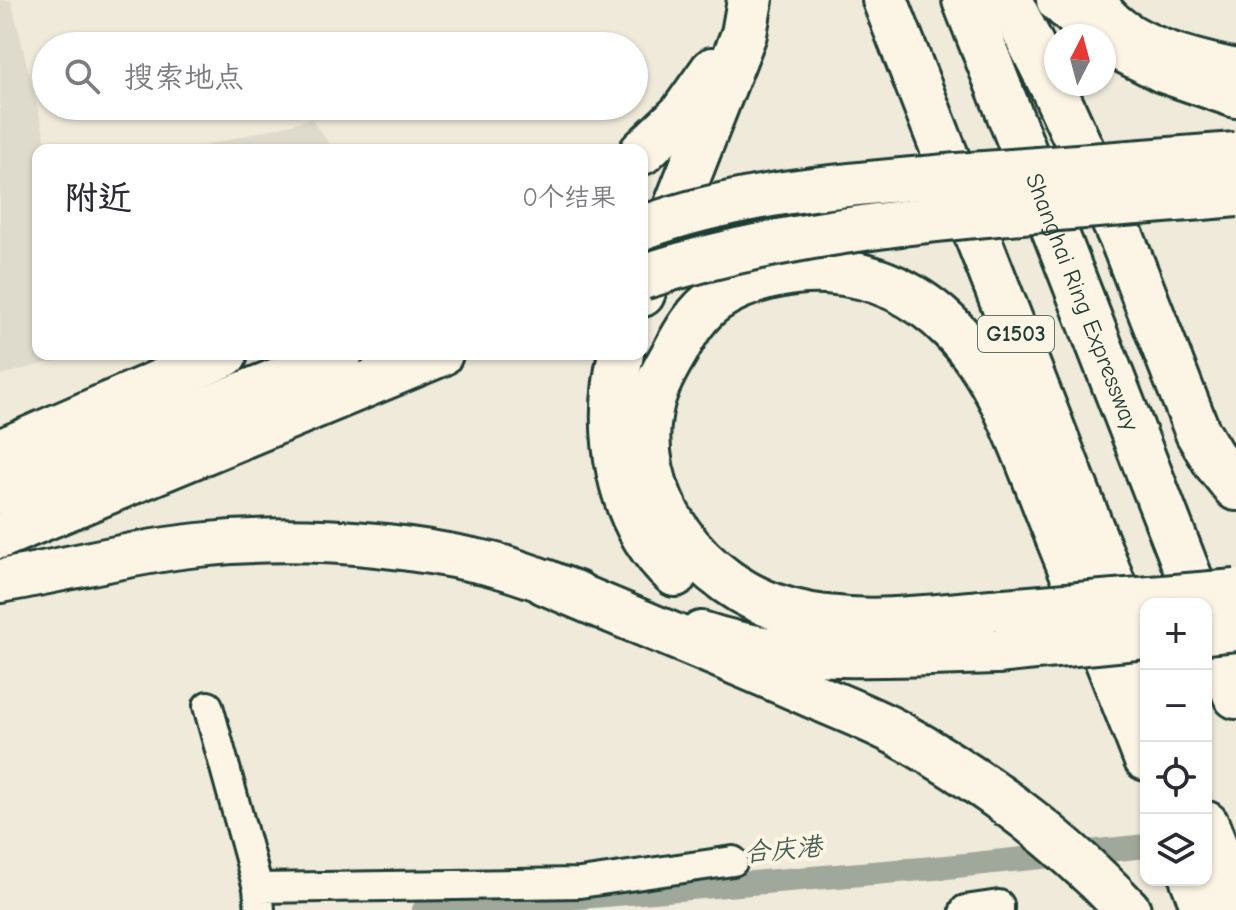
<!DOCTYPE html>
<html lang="zh">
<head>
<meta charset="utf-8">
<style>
	body { margin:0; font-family:"Comic Neue","LXGW WenKai TC",sans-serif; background:#f2f2f3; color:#2b2b33 }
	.controls { position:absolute; right:24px; bottom:24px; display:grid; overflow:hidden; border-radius:16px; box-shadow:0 2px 6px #0004 }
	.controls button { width:72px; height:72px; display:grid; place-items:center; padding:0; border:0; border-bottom:2px solid #e1e1e2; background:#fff; color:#2b2b33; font:40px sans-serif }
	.compass { position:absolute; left:1044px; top:24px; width:72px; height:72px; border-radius:50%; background:#fff; box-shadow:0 2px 6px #0004; rotate:6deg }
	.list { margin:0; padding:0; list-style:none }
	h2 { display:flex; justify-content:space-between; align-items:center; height:104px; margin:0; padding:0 32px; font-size:34px }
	h2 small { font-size:26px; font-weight:400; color:#7c7c81 }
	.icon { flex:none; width:44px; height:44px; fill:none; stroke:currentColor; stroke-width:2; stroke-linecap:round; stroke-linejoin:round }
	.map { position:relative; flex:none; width:1236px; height:910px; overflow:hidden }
	.search { position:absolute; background:#fff; box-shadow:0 2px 6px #0004; left:32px; top:32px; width:616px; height:88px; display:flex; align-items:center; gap:20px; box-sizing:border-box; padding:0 28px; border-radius:44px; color:#7c7c81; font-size:30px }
	.panel { position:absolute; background:#fff; box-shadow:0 2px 6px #0004; left:32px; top:144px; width:616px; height:216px; border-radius:16px }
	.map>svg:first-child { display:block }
	.built { fill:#dedbcc }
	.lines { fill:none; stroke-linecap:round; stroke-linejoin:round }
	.canal { stroke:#9fa89a; stroke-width:24 }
	.minor-casing { stroke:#1f3d34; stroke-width:34 }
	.primary-casing { stroke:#1f3d34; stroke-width:48 }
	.motorway-casing { stroke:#1f3d34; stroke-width:50 }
	.minor { stroke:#fcf5e5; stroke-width:28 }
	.primary { stroke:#fcf5e5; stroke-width:42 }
	.motorway { stroke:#fcf5e5; stroke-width:44 }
	.primary-bridge-casing { stroke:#1f3d34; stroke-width:48; stroke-linecap:butt }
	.motorway-bridge-casing { stroke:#1f3d34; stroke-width:50; stroke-linecap:butt }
	.primary-bridge { stroke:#fcf5e5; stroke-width:42 }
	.motorway-bridge { stroke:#fcf5e5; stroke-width:44 }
	.labels { text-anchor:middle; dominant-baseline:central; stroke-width:8; stroke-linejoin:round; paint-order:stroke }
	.shield { fill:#fcf5e5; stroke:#617469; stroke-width:2 }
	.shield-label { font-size:22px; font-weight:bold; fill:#1f3d34 }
	.street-label { font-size:24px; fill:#1f3d34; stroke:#fcf5e5 }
	.water-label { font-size:26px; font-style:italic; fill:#455d53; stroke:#fcf5e5 }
</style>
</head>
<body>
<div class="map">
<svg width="1236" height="910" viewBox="0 0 1236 910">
	<rect width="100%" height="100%" fill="#efeada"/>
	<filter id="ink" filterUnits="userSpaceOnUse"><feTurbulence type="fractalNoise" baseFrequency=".0125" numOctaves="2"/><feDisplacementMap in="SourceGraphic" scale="16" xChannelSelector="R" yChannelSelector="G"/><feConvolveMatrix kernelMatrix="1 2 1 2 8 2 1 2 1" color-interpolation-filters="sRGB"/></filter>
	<g filter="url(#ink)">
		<!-- built -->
		<path class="built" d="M0 0H11L48 150H38V354H83L0 375Z
			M311 119 334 150H188Z"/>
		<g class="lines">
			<!-- canal -->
			<path class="canal" d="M424 910 946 867 1146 846"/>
			<defs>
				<path id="minor" d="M1103 0C1123 39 1196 55 1236 64
					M208 706 258 888 260 910
					M258 888 580 883 733 861
					M965 910 999 905V910"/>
				<path id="primary" d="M0 492 341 354
					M0 581C66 570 131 552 198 545 291 535 387 542 478 561 511 567 545 582 577 593
					M701 633C796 665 898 654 997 652"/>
				<g id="motorway">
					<path d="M885 0 1146 669"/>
					<path id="s1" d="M965 0 1200 604"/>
					<path d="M1009 0 1054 90 1123 241 1198 433 1216 463 1236 488"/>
					<path d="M1059 0 1099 36"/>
					<path d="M1104 40 1163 70 1236 95"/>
					<path d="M642 152 682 114 713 70"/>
					<path d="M642 294 744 34 750 0"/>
					<path d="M621 354C604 429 616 520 675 574"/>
					<path d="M0 452 225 354"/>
					<path d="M0 536 440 354"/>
					<path d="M545 582C635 621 726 656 814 696 842 708 871 719 897 733 982 780 1062 840 1128 910"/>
					<path d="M1005 611C934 616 859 630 789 611 701 588 628 495 652 401 657 383 666 367 675 352 685 333 697 312 716 299 746 279 791 269 826 271 874 274 918 294 952 329 1005 382 1028 464 1056 532 1086 607 1117 683 1146 758"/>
					<path d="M1206 619 1236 696"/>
					<path d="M832 645 926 653"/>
					<path d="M1206 824 1236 901"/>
					<path d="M1193 880 1205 910"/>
				</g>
			</defs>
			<!-- minor casing -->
			<use href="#minor" class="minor-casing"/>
			<!-- primary casing -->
			<use href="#primary" class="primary-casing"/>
			<!-- motorway casing -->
			<use href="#motorway" class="motorway-casing"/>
			<!-- minor -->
			<use href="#minor" class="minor"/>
			<!-- primary -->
			<use href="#primary" class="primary"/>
			<!-- motorway -->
			<use href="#motorway" class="motorway"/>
			<defs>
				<path id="primary-bridge" d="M642 228C743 191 852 184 958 175 1051 168 1143 161 1236 154
					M1206 632 1236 629
					M997 652 1146 637"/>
				<path id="motorway-bridge" d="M642 277C833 215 1038 212 1236 194
					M1005 611 1236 592"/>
			</defs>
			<!-- primary-bridge casing -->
			<use href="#primary-bridge" class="primary-bridge-casing"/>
			<!-- motorway-bridge casing -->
			<use href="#motorway-bridge" class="motorway-bridge-casing"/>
			<!-- primary-bridge -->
			<use href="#primary-bridge" class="primary-bridge"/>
			<!-- motorway-bridge -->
			<use href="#motorway-bridge" class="motorway-bridge"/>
		</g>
	</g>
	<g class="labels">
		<!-- shield labels -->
		<rect class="shield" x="978" y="316" width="76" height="36" rx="6"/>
		<g class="shield-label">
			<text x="1016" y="334">G1503</text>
		</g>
		<!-- street labels -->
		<g class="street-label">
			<text stroke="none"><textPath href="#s1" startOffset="324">Shanghai Ring Expressway</textPath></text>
		</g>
		<!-- water labels -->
		<g class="water-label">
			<text transform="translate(783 850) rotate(-5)">合庆港</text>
		</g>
	</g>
</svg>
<div class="controls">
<button>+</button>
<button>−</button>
<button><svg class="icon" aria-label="locate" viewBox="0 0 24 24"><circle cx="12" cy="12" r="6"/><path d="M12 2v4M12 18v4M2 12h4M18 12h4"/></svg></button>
<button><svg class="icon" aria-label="layers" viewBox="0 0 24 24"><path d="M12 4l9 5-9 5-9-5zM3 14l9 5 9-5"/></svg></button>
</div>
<svg class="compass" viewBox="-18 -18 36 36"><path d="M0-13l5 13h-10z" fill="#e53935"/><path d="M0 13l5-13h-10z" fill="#7c7c81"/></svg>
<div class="search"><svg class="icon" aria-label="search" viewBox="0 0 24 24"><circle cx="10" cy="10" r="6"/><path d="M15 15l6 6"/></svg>搜索地点</div>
<section class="panel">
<h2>附近<small>0个结果</small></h2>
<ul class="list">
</ul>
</section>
</div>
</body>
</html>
